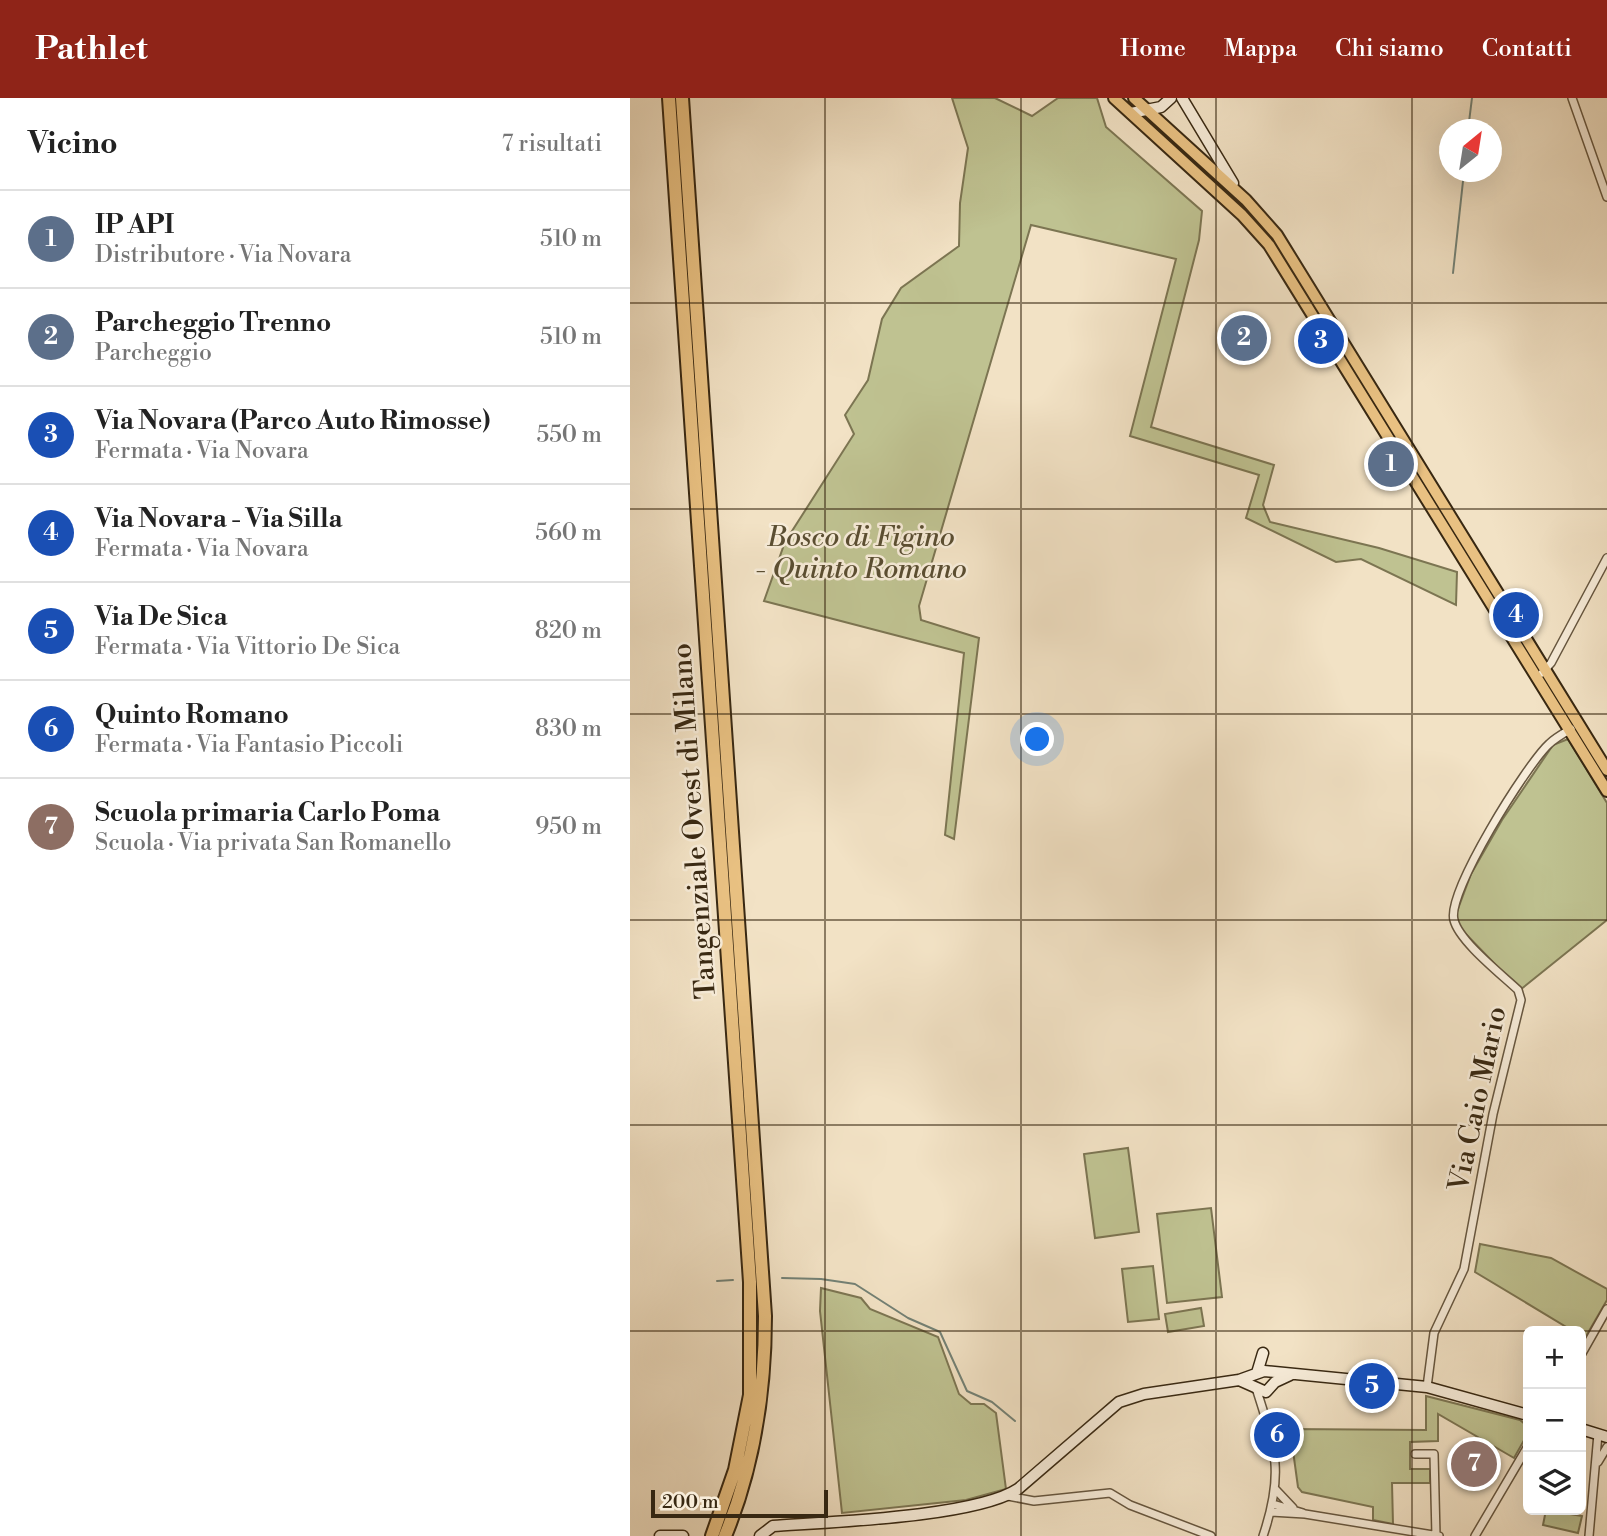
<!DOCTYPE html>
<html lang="it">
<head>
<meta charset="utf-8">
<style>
	body { margin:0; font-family:"Libre Bodoni",serif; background:#f6f6f6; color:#222 }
	.controls { position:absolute; right:21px; bottom:21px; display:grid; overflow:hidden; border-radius:10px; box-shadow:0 7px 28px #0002 }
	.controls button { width:63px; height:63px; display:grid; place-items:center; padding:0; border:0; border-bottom:2px solid #e0e0e0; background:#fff; color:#222; font:35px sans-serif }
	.compass { position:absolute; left:809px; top:21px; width:63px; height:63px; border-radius:50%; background:#fff; box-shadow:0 7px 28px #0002; rotate:30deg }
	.scale { position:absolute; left:21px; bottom:18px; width:177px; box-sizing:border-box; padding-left:7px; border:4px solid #382812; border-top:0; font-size:19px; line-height:24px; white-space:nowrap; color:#382812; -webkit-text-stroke:5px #f7ecd9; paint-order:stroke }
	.you { position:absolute; left:408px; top:642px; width:24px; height:24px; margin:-18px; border:5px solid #fff; border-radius:50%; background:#1a73e8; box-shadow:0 0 0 10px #1a73e833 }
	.badge { display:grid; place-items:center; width:46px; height:46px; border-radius:50%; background:#8f2418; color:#fff; font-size:23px; font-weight:700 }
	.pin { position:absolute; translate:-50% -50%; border:4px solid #fff; box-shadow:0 2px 7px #0006 }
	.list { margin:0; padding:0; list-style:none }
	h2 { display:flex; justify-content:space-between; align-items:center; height:91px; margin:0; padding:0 28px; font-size:30px }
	h2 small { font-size:23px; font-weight:400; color:#767676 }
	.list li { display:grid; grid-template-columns:46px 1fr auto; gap:21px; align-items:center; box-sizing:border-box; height:98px; padding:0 28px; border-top:2px solid #e0e0e0 }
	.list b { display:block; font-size:26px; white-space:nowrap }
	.list p { margin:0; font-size:23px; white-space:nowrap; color:#767676 }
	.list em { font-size:23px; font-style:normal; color:#767676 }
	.icon { flex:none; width:38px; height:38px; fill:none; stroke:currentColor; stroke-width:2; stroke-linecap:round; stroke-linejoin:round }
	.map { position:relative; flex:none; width:977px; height:1438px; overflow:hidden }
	header { display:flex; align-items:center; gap:42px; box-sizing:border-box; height:98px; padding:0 35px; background:#8f2418; color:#fff }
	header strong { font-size:33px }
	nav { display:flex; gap:38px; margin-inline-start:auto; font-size:24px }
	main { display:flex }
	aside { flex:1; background:#fff }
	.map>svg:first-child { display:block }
	.green { fill:#bfc291; stroke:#7c7552; stroke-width:2 }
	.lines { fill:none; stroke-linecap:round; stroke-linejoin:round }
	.stream { stroke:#738175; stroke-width:2 }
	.street-casing { stroke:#66563f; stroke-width:10 }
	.secondary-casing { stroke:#382812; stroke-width:13 }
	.primary-casing { stroke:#382812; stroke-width:14 }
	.highway-casing { stroke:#382812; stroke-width:16 }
	.street { stroke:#f7ecd9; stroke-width:7 }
	.secondary { stroke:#f7ecd9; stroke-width:10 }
	.primary { stroke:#e9c182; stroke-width:10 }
	.highway { stroke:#e9c182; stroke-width:12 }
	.grid { fill:none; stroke:#382812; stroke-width:2; stroke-opacity:0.55 }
	.labels { text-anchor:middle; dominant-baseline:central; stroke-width:5; stroke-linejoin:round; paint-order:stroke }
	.park-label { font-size:28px; font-style:italic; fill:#5a4e32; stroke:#f7ecd9 }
	.street-label { font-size:28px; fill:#382812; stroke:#f7ecd9 }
</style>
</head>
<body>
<header>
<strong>Pathlet</strong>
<nav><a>Home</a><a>Mappa</a><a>Chi siamo</a><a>Contatti</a></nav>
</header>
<main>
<aside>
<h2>Vicino<small>7 risultati</small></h2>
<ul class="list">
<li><span class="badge" style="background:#5c6f8a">1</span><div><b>IP API</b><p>Distributore · Via Novara</p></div><em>510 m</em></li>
<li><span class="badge" style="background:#5c6f8a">2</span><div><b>Parcheggio Trenno</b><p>Parcheggio</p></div><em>510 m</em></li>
<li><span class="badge" style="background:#1a4fb4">3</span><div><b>Via Novara (Parco Auto Rimosse)</b><p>Fermata · Via Novara</p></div><em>550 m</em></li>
<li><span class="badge" style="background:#1a4fb4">4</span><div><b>Via Novara - Via Silla</b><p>Fermata · Via Novara</p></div><em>560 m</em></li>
<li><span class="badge" style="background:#1a4fb4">5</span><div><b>Via De Sica</b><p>Fermata · Via Vittorio De Sica</p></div><em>820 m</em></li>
<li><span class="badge" style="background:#1a4fb4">6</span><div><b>Quinto Romano</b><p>Fermata · Via Fantasio Piccoli</p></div><em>830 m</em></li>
<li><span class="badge" style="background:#8d6e63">7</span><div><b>Scuola primaria Carlo Poma</b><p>Scuola · Via privata San Romanello</p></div><em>950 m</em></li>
</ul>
</aside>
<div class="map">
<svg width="977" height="1438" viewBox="0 0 977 1438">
	<rect width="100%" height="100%" fill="#f2e2c5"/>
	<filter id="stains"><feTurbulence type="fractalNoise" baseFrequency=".00286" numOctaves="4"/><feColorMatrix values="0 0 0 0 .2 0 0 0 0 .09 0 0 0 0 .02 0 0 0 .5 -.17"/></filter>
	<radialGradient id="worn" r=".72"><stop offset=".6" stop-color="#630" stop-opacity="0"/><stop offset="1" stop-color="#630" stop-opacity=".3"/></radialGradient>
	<!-- green -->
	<path class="green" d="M322 0H365L402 18 428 0H467L476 29 572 113 569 142 521 329 644 367 633 407 640 424 749 450 827 474 826 507 731 461 706 464 616 420 629 377 500 338 546 161 401 127 289 508 291 522 349 540 324 741 315 737 334 555 134 503 155 444 224 336 215 317 238 282 252 221 271 190 329 148 330 105 338 50Z
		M938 641 977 705V822L890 892 830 830 825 819 841 776 872 722 923 647Z
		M498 1050 509 1134 465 1140 454 1056Z
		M581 1110 592 1199 537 1205 527 1116Z
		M850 1146 921 1160 977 1191V1202L955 1240 951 1233H943L845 1174Z
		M523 1168 529 1221 498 1224 492 1171Z
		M191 1190 231 1200 240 1211 308 1239 329 1296 341 1306H354L366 1315 376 1391 336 1402 212 1415 190 1213Z
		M571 1210 574 1228 538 1234 535 1216Z
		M796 1298 890 1322 896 1327 897 1337 884 1360 808 1316V1343L780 1344V1371H800V1385H762L763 1426 743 1422V1409L672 1394 668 1389 660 1331 796 1332Z
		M916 1412 952 1418 948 1435 913 1427Z"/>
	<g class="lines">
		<!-- stream -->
		<path class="stream" d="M838 32 842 0
			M823 175 834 74
			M152 1180 191 1181 225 1186 278 1220 310 1234 337 1293 362 1304 385 1323
			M87 1183 103 1182"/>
		<defs>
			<path id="street" d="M942 0 977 99
				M912 575 921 565 977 460
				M951 1257 977 1211
				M797 1289 804 1235 834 1171 863 1016 891 902 888 892C871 876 829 843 824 822 816 795 897 666 919 646 925 640 934 635 941 631
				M626 1290C646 1352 654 1376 633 1438
				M785 1356H804L806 1438
				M968 1364 977 1349
				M646 1392 663 1410
				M378 1398 404 1403 480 1395 500 1407 581 1438
				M643 1406 673 1415
				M641 1414 675 1416 809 1438
				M845 1438 898 1348
				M959 1438 968 1336"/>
			<path id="secondary" d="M552 0 603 85
				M501 15 531 9 541 0
				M627 1275 633 1255
				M609 1282 636 1294 645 1284 660 1277
				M951 1331 977 1339
				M30 1438H53
				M130 1438 143 1428C199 1424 346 1419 388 1391L489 1304 514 1296 609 1282 634 1273 797 1289 898 1317"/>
			<path id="primary" d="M484 0 612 117 639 147 977 693
				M504 0 616 102 647 137 977 672"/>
			<path id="highway" d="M39 0 120 1184V1297L105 1372 82 1438
				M52 0 135 1218C135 1293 124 1368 95 1438"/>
		</defs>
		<!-- street casing -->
		<use href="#street" class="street-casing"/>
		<!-- secondary casing -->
		<use href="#secondary" class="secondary-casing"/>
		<!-- primary casing -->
		<use href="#primary" class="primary-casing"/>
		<!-- highway casing -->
		<use href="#highway" class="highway-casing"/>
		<!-- street -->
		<use href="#street" class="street"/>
		<!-- secondary -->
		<use href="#secondary" class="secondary"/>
		<!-- primary -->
		<use href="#primary" class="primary"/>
		<!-- highway -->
		<use href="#highway" class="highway"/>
	</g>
	<!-- grid -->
	<path class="grid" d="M195 0V1438M391 0V1438M586 0V1438M782 0V1438M0 205H977M0 411H977M0 616H977M0 822H977M0 1027H977M0 1233H977"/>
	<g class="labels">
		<!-- park labels -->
		<g class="park-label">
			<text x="231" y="439">Bosco di Figino<tspan x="231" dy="32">- Quinto Romano</tspan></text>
		</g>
		<!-- street labels -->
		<g class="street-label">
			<text transform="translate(64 723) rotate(-94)">Tangenziale Ovest di Milano</text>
			<text transform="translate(848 1001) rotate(-78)">Via Caio Mario</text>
		</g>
	</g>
	<rect width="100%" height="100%" filter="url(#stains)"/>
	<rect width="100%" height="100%" fill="url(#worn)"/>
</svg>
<div class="controls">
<button>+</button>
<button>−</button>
<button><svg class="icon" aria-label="layers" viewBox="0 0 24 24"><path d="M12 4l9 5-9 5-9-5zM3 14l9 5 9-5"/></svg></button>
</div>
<svg class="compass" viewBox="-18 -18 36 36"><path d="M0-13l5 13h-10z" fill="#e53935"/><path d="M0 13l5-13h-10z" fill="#767676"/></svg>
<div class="scale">200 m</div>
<div class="you"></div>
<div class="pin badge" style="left:761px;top:366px;background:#5c6f8a">1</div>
<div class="pin badge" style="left:614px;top:240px;background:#5c6f8a">2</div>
<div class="pin badge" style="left:691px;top:243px;background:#1a4fb4">3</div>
<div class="pin badge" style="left:886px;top:517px;background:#1a4fb4">4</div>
<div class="pin badge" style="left:742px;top:1288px;background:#1a4fb4">5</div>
<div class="pin badge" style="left:647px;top:1337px;background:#1a4fb4">6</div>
<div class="pin badge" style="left:844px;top:1366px;background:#8d6e63">7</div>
</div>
</main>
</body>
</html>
